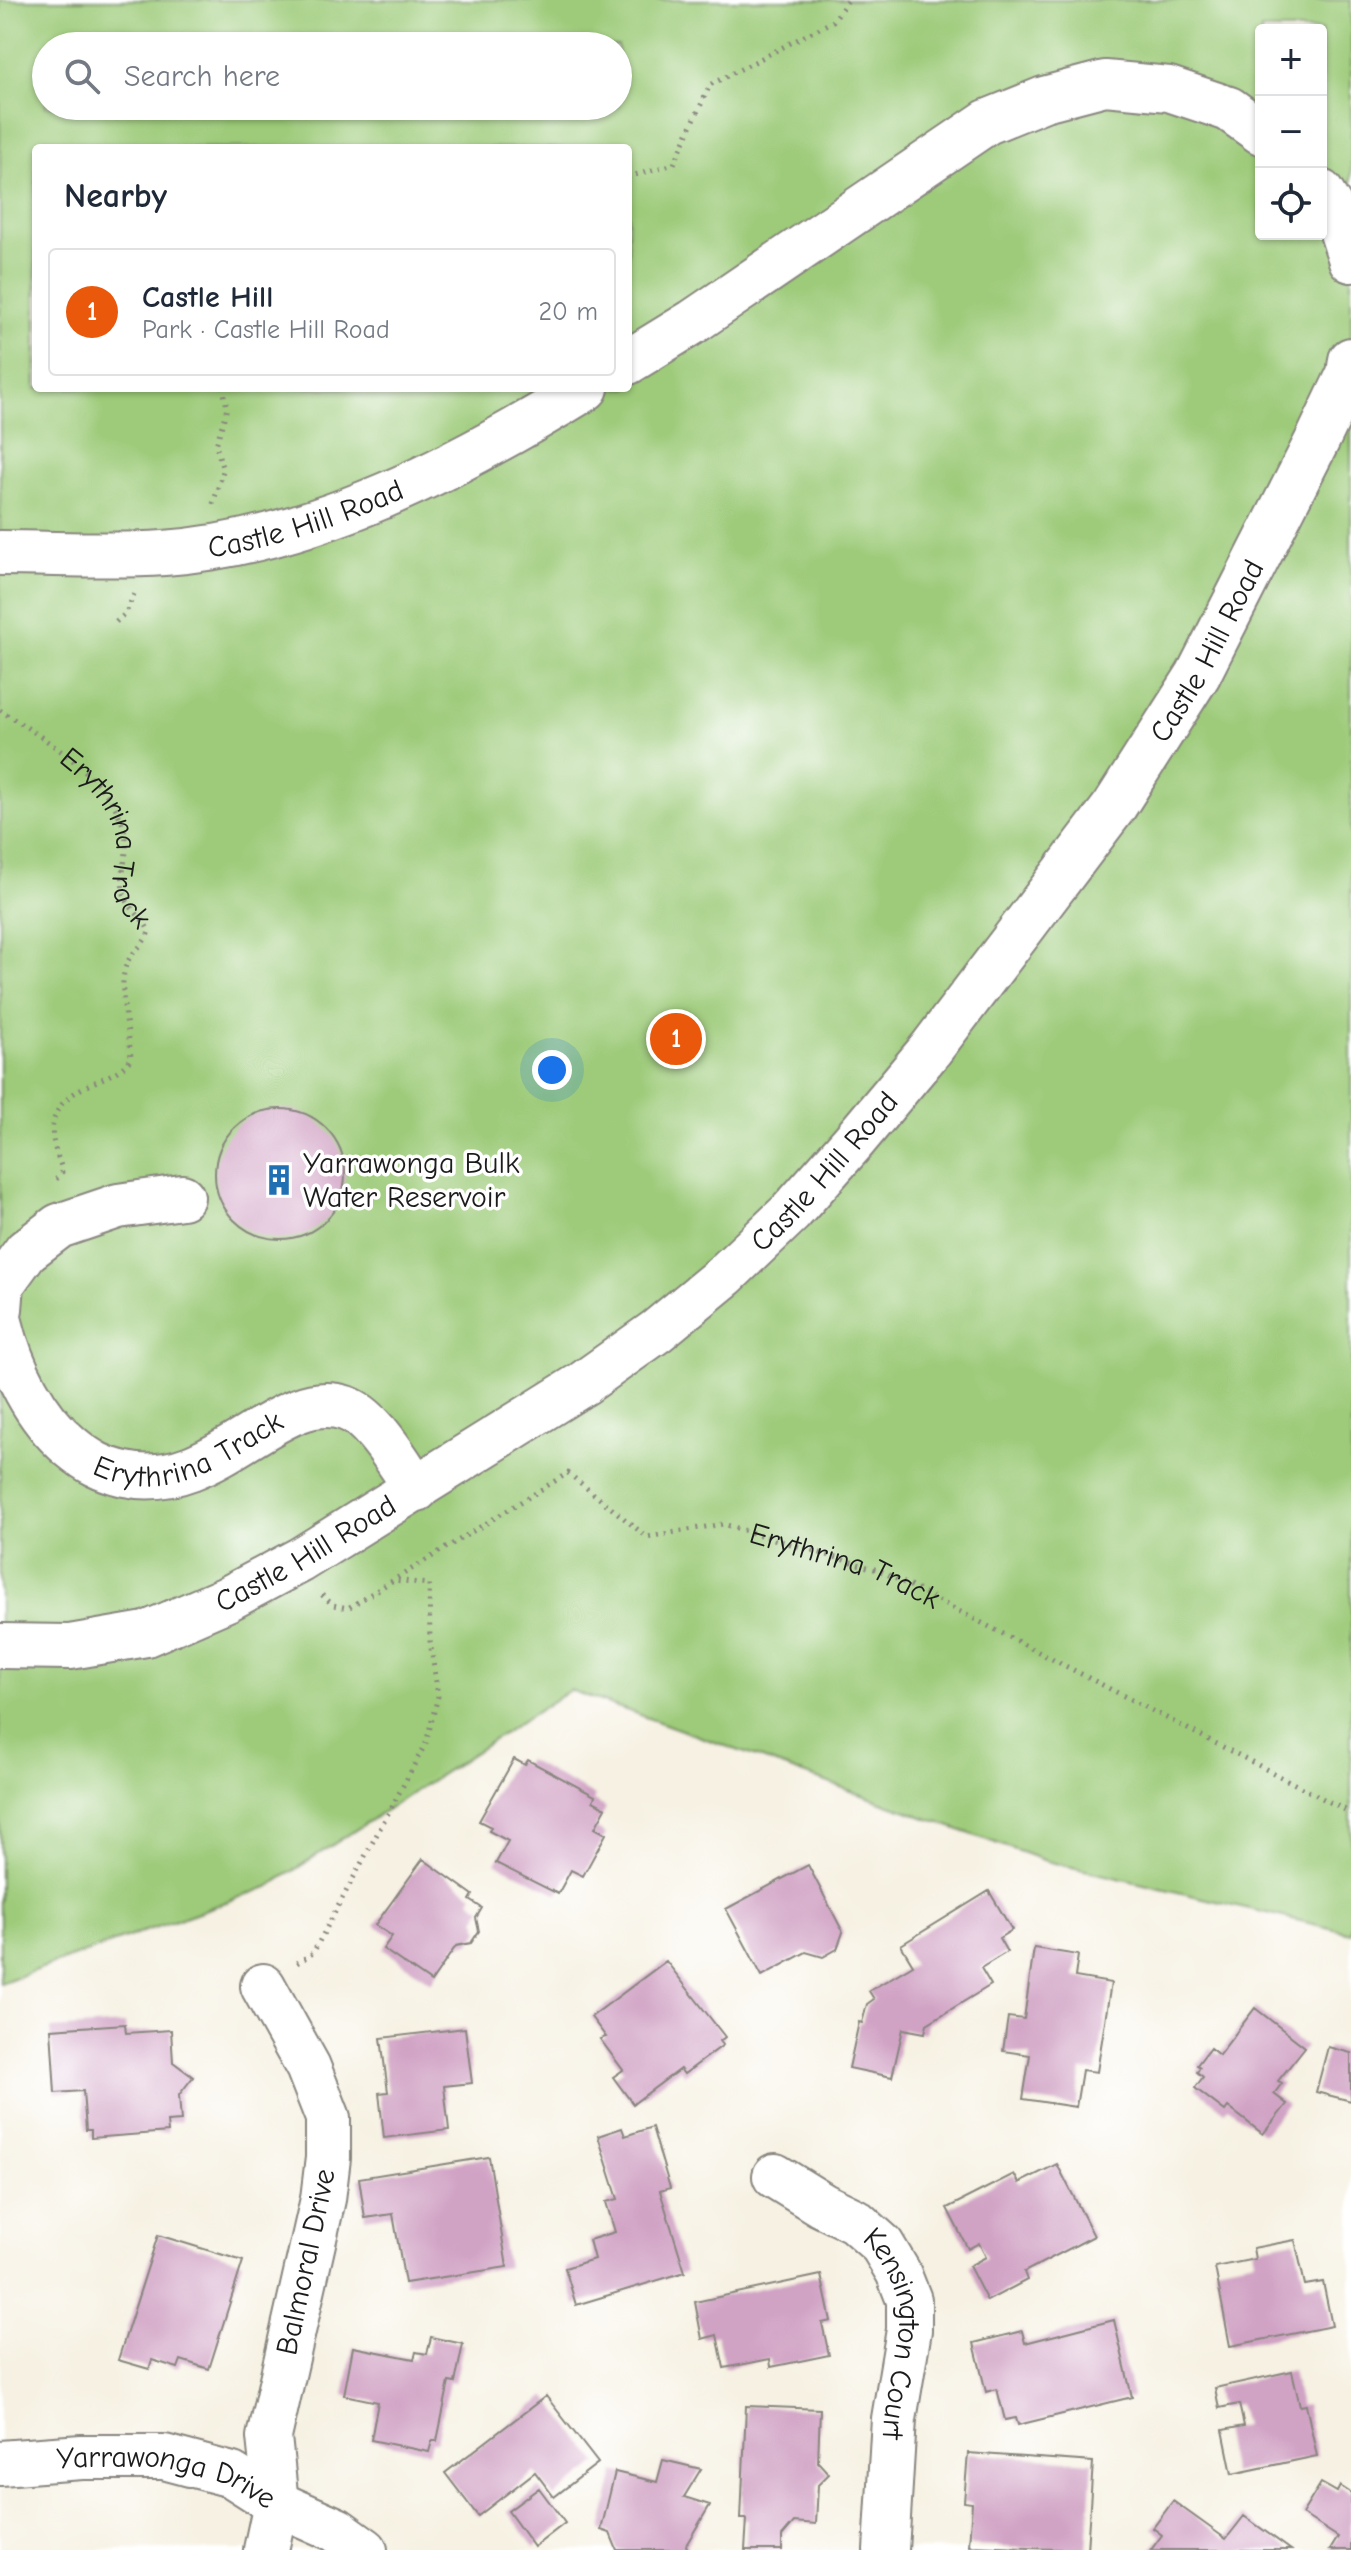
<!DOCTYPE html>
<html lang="en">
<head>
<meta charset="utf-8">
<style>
	body { margin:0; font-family:"Comic Neue",sans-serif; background:#f2f2f3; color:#1f2937 }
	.controls { position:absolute; right:24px; top:24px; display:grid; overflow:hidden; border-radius:8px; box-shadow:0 2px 6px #0004 }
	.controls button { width:72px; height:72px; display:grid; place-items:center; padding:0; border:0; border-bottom:2px solid #e0e1e3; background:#fff; color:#1f2937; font:40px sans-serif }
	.you { position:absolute; left:552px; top:1070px; width:28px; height:28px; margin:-20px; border:6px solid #fff; border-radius:50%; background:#1a73e8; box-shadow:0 0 0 12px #1a73e833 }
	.badge { display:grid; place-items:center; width:52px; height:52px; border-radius:50%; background:#ea580c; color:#fff; font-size:26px; font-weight:700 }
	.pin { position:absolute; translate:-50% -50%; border:4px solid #fff; box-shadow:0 2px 8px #0006 }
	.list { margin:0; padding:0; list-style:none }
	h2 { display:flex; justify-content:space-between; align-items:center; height:104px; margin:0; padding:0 32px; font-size:34px }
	h2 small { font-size:26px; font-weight:400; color:#747a83 }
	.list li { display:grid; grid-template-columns:52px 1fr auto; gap:24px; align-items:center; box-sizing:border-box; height:128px; margin:0 16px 16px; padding:0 16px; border:2px solid #e0e1e3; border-radius:8px }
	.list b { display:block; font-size:30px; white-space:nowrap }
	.list p { margin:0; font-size:26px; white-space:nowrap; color:#747a83 }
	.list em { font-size:26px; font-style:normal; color:#747a83 }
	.icon { flex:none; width:44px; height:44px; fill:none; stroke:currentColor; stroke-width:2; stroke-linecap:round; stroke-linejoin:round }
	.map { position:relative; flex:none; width:1351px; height:2550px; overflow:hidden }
	.search { position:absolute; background:#fff; box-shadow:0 2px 6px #0004; left:32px; top:32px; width:600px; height:88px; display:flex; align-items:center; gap:20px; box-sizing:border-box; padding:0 28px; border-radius:44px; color:#747a83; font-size:30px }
	.panel { position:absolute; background:#fff; box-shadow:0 2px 6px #0004; left:32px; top:144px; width:600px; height:248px; border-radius:8px }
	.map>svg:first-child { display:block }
	.green { fill:#9dcb79; stroke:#5c744a; stroke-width:2; fill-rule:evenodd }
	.building { fill:#d0a2c4 }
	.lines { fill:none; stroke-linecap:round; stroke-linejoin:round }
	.minor-casing { stroke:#89867f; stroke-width:48 }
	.major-casing { stroke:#89867f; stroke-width:48 }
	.path { stroke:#89867f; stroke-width:5; stroke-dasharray:2 6; stroke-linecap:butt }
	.minor { stroke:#fff; stroke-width:44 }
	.major { stroke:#fff; stroke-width:44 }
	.labels { text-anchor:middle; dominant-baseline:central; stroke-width:7; stroke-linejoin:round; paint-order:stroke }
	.street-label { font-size:30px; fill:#1c1c1c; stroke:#fff }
	.poi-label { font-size:30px; fill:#1c1c1c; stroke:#fff; text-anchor:start }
</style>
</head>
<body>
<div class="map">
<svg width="1351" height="2550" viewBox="0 0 1351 2550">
	<rect width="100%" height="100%" fill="#fff"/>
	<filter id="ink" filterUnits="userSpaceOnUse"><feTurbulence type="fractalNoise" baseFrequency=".0125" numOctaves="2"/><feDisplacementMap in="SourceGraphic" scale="16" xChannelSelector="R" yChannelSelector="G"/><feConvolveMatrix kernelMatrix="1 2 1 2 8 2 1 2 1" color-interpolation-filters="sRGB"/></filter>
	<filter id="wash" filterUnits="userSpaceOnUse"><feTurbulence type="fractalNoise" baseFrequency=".006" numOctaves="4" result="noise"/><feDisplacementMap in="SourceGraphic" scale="32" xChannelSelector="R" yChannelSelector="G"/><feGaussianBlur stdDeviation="1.8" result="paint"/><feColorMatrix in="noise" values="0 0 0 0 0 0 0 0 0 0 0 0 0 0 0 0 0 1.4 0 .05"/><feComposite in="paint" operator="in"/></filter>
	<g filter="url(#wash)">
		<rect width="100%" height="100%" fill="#f6f1e2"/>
		<!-- green -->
		<path class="green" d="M0 0H1351V1933L1046 1861 570 1690 268 1887 0 1983ZM1261 30H1321V234H1261ZM46 46H618V106H46ZM36 148H628V388H36Z"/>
		<g id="blocks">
			<!-- building -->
			<path class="building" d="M215 1174a65 65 0 1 1 130 0a65 65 0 1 1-130 0Z
				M514 1759 525 1765 528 1760 595 1796 593 1801 606 1808 595 1828 606 1834 583 1876 571 1870 558 1894 496 1863 508 1841 489 1831 491 1827 479 1821Z
				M423 1859 473 1895 470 1900 482 1908 476 1918 479 1931 471 1943 456 1946 431 1982 383 1949 392 1936 375 1925Z
				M808 1865 843 1932 837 1949 823 1957 806 1952 762 1976 726 1909Z
				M989 1891 1012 1930 999 1938 1007 1952 981 1968 991 1985 927 2024 925 2033 903 2029 892 2077 849 2068 859 2022 862 2023 867 2004 874 1999 869 1991 913 1965 901 1945Z
				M1034 1948 1078 1955 1075 1977 1111 1983 1097 2072 1082 2070 1076 2107 1023 2099 1030 2055 1003 2051 1008 2017 1024 2019Z
				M666 1961 725 2037 720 2041 723 2045 684 2074 680 2069 633 2104 613 2077 623 2070 600 2039 606 2037 591 2017Z
				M1255 2008 1305 2047 1278 2081 1282 2083 1274 2094 1287 2104 1263 2134 1228 2107 1225 2111 1195 2088 1203 2077 1197 2072 1200 2067 1197 2065 1210 2048 1219 2055Z
				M125 2024 126 2033 171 2030 173 2062 193 2077 179 2095 181 2121 167 2122 168 2132 91 2138V2130H86L83 2091 55 2093 51 2029Z
				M465 2028 472 2083 444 2086 449 2130 384 2138 379 2093 388 2092 381 2038Z
				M1328 2047 1351 2053V2101L1316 2092Z
				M652 2127 670 2188 660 2191 685 2272 576 2305 565 2268 594 2259 589 2240 615 2232 606 2202 618 2199 598 2136 622 2128 625 2136Z
				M489 2157 507 2267 405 2283 393 2214 365 2218 359 2178Z
				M1057 2164 1094 2236 1024 2272 1027 2280 987 2301 969 2266 986 2257 979 2243 968 2249 947 2208 1014 2174 1019 2183Z
				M158 2235 243 2261 209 2369 181 2360 178 2368 152 2360 149 2369 118 2360Z
				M1295 2240 1305 2285 1323 2282 1332 2326 1230 2346 1215 2267 1255 2259 1253 2248Z
				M821 2275 831 2321 822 2323 829 2355 771 2367 770 2359 724 2368 717 2335 702 2339 695 2302Z
				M1114 2320 1132 2397 1018 2425 1016 2418 1005 2420 997 2389 986 2392 974 2343 1022 2331 1025 2343Z
				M431 2337 463 2344 455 2383 449 2382 437 2441H432L429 2452 371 2440 378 2402 344 2395 353 2347 414 2359 416 2352 427 2354Z
				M1292 2371 1300 2406 1306 2405 1317 2456 1232 2474 1223 2430 1244 2426 1239 2404 1219 2408 1215 2388Z
				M546 2396 598 2463 554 2497 535 2472 478 2516 445 2473Z
				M746 2406 820 2409 818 2462 829 2474 818 2485 816 2524 794 2522 782 2536V2550H745L747 2519H741Z
				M968 2453 1093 2462 1087 2550 969 2546 972 2503 964 2502Z
				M663 2460 701 2469 684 2497 710 2505 686 2545 688 2550H617L610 2533 601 2530 615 2472 657 2482Z
				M1321 2483 1337 2492 1340 2486 1351 2493V2550H1330L1338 2537 1302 2514Z
				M539 2488 565 2523 534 2547 508 2511Z
				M1173 2501 1226 2539 1244 2516 1291 2550H1151L1162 2535 1153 2528Z"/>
		</g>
	</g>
	<g filter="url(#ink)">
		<use href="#blocks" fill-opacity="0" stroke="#89867f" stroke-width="2"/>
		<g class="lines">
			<defs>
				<g id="minor">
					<path d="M0 1309 2 1284 26 1251 59 1226 118 1206 182 1197"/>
					<path id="s3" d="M0 1322C11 1368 35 1417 71 1447 89 1462 102 1469 125 1474 216 1494 277 1386 345 1408 373 1416 400 1466 417 1489"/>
					<path d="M263 1986 308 2067 328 2118V2158L323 2199 269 2437 276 2503 266 2550"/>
					<path id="s4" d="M775 2176 822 2205 855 2221 882 2245 898 2272 909 2300V2330L894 2419 886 2550"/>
					<path id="s5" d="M0 2463 82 2457H164L232 2475 276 2503 337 2530 365 2550"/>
				</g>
				<g id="major">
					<path d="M1321 192 1338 220 1351 260"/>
					<path d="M628 362 693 322 987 122 1044 99 1105 83 1169 89 1229 109 1261 132"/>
					<path id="s6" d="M0 553C54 553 110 557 164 553 314 542 460 466 586 388"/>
					<path id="s7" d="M0 1646 70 1647 146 1634 227 1599 300 1560 584 1383 657 1331 725 1275 791 1212 853 1142 930 1050 1114 807 1198 675 1318 439 1349 374 1351 360"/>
				</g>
			</defs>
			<!-- minor casing -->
			<use href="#minor" class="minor-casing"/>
			<!-- major casing -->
			<use href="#major" class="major-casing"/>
			<!-- path -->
			<g class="path">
				<path d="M628 177 674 164 710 85 833 21 848 0"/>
				<path d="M213 504 223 471 216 445 227 408 223 388"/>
				<path d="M116 622 126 613 134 594"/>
				<path id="s1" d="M0 710C45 740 119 781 126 840 128 856 120 874 123 890 127 909 142 915 149 931 145 945 132 951 127 963 116 988 130 1031 131 1059 120 1072 110 1075 95 1082 65 1095 45 1113 55 1148 57 1157 61 1163 62 1172L55 1181"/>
				<path id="s2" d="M322 1595 333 1605 348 1608 568 1473 647 1537 723 1524 881 1571 1351 1813"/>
				<path d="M297 1963 313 1953 426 1743 438 1696 430 1641 429 1584 394 1580"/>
			</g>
			<!-- minor -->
			<use href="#minor" class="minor"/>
			<!-- major -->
			<use href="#major" class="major"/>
		</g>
	</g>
	<!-- icons -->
	<defs>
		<symbol id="building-bare" viewBox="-9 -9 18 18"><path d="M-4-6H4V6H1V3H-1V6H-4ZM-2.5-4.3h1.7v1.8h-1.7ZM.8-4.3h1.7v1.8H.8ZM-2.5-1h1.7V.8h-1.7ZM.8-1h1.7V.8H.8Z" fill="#1f6fb2" stroke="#fff" stroke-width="2.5" paint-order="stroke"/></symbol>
	</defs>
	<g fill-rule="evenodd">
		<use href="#building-bare" x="257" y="1158" width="44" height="44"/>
	</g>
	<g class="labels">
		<!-- street labels -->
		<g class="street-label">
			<text stroke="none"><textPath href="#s6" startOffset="310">Castle Hill Road</textPath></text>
			<text stroke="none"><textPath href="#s7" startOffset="1622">Castle Hill Road</textPath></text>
			<text stroke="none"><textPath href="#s1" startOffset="178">Erythrina Track</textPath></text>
			<text stroke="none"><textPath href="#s7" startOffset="974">Castle Hill Road</textPath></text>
			<text stroke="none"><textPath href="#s3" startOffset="276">Erythrina Track</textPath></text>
			<text stroke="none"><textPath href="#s7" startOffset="326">Castle Hill Road</textPath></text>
			<text stroke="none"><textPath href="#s2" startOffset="596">Erythrina Track</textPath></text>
			<text transform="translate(306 2262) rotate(-78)">Balmoral Drive</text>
			<text stroke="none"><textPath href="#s4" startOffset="220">Kensington Court</textPath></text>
			<text stroke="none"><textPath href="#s5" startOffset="170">Yarrawonga Drive</textPath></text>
		</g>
		<!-- poi labels -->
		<g class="poi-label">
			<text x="303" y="1163">Yarrawonga Bulk<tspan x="303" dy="34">Water Reservoir</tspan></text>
		</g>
	</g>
</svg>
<div class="controls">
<button>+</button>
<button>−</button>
<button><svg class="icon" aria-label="locate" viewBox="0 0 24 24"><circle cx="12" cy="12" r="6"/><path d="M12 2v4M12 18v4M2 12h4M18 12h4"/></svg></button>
</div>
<div class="you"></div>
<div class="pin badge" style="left:676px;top:1039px">1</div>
<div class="search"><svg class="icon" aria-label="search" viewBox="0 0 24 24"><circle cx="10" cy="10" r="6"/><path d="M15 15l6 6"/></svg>Search here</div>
<section class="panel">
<h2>Nearby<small></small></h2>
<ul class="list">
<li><span class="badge">1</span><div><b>Castle Hill</b><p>Park · Castle Hill Road</p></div><em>20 m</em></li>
</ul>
</section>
</div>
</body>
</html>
